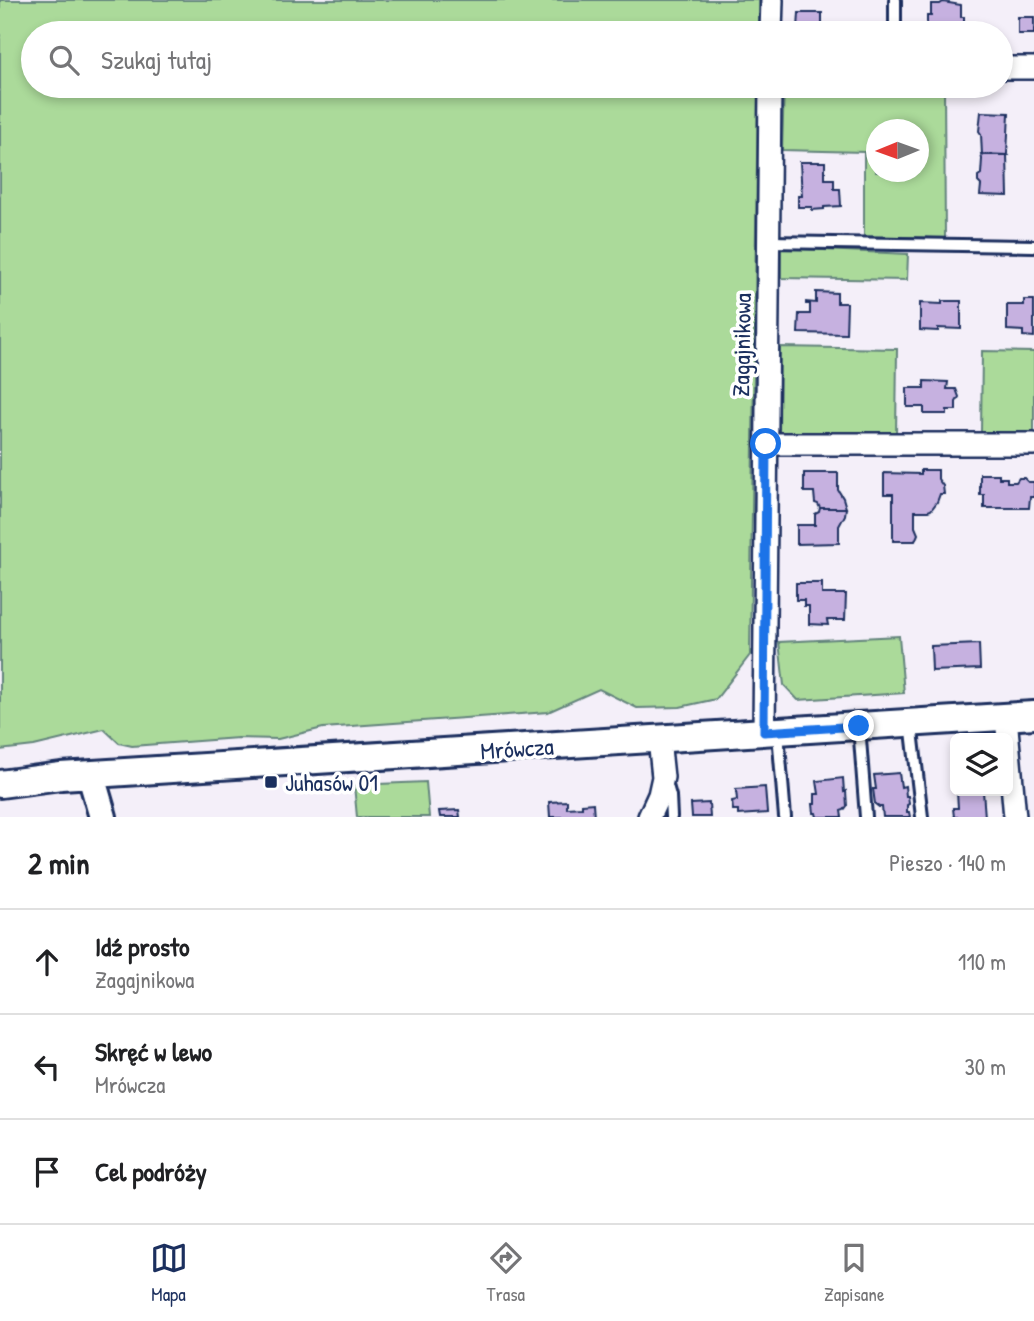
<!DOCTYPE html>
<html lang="pl">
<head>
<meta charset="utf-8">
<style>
	body { margin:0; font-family:"Patrick Hand",sans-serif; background:#f2f2f2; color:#202124 }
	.controls { position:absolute; right:21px; bottom:21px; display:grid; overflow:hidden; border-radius:10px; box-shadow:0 4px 10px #0003 }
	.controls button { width:63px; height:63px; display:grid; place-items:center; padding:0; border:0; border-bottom:2px solid #e0e0e0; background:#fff; color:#202124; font:35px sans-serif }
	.compass { position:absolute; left:866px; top:119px; width:63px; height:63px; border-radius:50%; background:#fff; box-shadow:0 4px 10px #0003; rotate:269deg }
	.stop { position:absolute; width:21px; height:21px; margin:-16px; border:5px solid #1a73e8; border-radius:50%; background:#fff }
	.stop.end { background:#1a73e8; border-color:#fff; box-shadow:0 2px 7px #0008 }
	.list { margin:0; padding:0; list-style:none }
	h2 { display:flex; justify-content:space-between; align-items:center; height:91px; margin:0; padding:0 28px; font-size:30px }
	h2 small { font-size:23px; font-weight:400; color:#757577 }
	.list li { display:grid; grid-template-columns:46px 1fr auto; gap:21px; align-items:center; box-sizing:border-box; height:105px; padding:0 28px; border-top:2px solid #e0e0e0 }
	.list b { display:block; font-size:26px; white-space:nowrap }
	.list p { margin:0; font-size:23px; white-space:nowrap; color:#757577 }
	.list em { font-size:23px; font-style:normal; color:#757577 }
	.icon { flex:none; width:38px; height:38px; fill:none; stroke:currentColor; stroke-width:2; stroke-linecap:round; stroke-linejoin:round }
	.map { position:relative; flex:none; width:1034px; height:817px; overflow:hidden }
	.search { position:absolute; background:#fff; box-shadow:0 4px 10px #0003; left:21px; right:21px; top:21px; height:77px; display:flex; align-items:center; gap:18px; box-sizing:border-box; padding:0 24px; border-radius:38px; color:#757577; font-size:26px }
	.sheet { height:406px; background:#fff }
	nav { display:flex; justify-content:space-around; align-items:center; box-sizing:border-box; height:98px; border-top:2px solid #e0e0e0; background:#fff; font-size:19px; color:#757577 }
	nav a { display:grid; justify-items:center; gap:4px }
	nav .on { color:#1b2f5e }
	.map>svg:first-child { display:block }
	.green { fill:#abda9a; stroke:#63847c; stroke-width:2; fill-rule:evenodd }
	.building { fill:#c6b1e0; stroke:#1b2f5e; stroke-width:2 }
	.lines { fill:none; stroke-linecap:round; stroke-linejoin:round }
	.service-casing { stroke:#1b2f5e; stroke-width:16 }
	.minor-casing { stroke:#1b2f5e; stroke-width:26 }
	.tertiary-casing { stroke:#1b2f5e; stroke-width:32 }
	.service { stroke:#fff; stroke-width:10 }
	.minor { stroke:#fff; stroke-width:21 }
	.tertiary { stroke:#fff; stroke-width:26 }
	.route { stroke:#1a73e8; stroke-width:9 }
	.poi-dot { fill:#1b2f5e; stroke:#fff; stroke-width:2.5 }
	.labels { text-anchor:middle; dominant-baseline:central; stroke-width:7; stroke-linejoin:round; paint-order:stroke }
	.street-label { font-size:24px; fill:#1b2f5e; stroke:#fff }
	.poi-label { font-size:24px; fill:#1b2f5e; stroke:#fff; text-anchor:start }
</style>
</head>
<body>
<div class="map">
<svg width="1034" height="817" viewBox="0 0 1034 817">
	<rect width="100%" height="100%" fill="#f4eff9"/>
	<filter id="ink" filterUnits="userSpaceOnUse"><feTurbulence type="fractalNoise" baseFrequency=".0143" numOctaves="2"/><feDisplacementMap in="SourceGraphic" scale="14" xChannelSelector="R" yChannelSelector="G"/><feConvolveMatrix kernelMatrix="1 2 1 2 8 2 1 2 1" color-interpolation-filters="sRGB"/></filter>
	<g filter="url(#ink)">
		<!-- green -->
		<path class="green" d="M0 0H759V33H33V86H758L750 655 716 699 680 707 637 708 599 689 548 712 323 728 278 739 238 738 132 746 119 743 104 729 34 746 0 750Z
			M784 86H944L945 238 864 236V152L782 150ZM876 130H918V172H876Z
			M781 248 908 254 907 280 781 278Z
			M780 347 897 349 896 437 779 435Z
			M982 351 1034 352V433H981Z
			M899 636 904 693 798 700 784 685 779 642Z
			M426 782 429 817H357L354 785Z"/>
		<!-- building -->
		<path class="building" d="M943 2 961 5V17H964V27H927V16H931V4H940Z
			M799 13H822V29H798Z
			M1018 17H1034V34H1018Z
			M927 27H964V33H927Z
			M981 112 1009 113 1007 154 1008 155H982L981 134 979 131Z
			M981 154 1007 155 1008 196 980 195 981 185 978 182V176L981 174 982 159Z
			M800 162H825V179H834V189H840L841 206 824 207V209L812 210V207H798V196H802Z
			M816 292 837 293V303H847L846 334 798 333 799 314H810V304H806V302L816 303Z
			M1024 300H1034V337L1023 336V331L1007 330V305H1024Z
			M942 301H961V329L938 328V331L920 330V303L942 304Z
			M924 381 948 382 947 389H956L959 397 956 402V410H947V414H924V407H907V388H924Z
			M921 470H938V479L943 486 944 494H940L937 502 931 510 928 511H915V527L918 534 915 541H893V494H884V473L921 474Z
			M804 473H838V490L843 498 846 508H820L818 504 815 503 814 492H804Z
			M980 474H999V478H1007V482H1016L1019 478H1024L1028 482H1034V497H1030L1029 508H984V495H980Z
			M820 508H846L845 515 839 526V543L797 544V525H815V514L819 512Z
			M796 583H822V594H846L845 620H827L828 625 809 624V606H804V600H796Z
			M979 644 980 669 932 671 931 646Z
			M899 773 901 787 905 786 906 796H908L909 804 907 805V812H909L910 817H883L882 807H879L875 804 873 789H876L874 775Z
			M843 778 844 792 846 791 847 806 844 810 841 811 842 817H817L816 813H814L813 804H815V794H819L817 781Z
			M765 787 767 813 738 815V810H733L732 801 737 800 736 789Z
			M974 791H983L985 817H954L953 808H958L957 792Z
			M567 801V808L582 807V804L593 803 594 817H550L549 802Z
			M709 803 710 817H692L691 804Z
			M459 810 460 817H440L439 811Z"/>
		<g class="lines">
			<defs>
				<path id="service" d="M895 33V0
					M769 242 1034 246
					M911 722 922 817
					M859 726 866 817
					M778 733 785 817
					M666 782 670 796 671 817"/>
				<path id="minor" d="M771 33 772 0
					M1001 68H1034
					M766 444H1034
					M1006 717 1015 817
					M764 732 770 86
					M649 817 659 795 663 777 659 739"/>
				<path id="tertiary" d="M95 774 94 786 103 817
					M0 784 61 776 1034 715"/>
			</defs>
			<!-- service casing -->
			<use href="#service" class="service-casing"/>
			<!-- minor casing -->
			<use href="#minor" class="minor-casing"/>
			<!-- tertiary casing -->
			<use href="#tertiary" class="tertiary-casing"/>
			<!-- service -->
			<use href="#service" class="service"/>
			<!-- minor -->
			<use href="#minor" class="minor"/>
			<!-- tertiary -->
			<use href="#tertiary" class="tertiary"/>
		</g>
	</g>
	<g class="lines" filter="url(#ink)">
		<!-- route -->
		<path class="route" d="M766 444 764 732 859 726"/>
	</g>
	<!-- markers -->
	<rect class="poi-dot" x="264" y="775" width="14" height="14" rx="3.5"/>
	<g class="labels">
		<!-- street labels -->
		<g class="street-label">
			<text transform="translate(741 345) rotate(-89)">Zagajnikowa</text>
			<text transform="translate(517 748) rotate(-4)">Mrówcza</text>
		</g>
		<!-- poi labels -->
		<g class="poi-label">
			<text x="285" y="782">Juhasów 01</text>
		</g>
	</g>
</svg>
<div class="controls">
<button><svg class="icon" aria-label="layers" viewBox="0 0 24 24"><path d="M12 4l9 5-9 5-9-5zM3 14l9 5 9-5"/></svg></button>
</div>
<svg class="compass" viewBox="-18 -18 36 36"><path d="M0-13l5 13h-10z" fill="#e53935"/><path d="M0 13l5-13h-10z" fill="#757577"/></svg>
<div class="stop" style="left:766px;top:444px"></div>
<div class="stop end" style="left:859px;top:726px"></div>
<div class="search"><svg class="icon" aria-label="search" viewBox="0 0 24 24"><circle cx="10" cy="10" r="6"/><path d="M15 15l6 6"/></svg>Szukaj tutaj</div>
</div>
<section class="sheet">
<h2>2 min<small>Pieszo · 140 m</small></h2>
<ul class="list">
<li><svg class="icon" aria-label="ahead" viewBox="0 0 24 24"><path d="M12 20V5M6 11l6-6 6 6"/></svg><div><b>Idź prosto</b><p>Zagajnikowa</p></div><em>110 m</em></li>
<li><svg class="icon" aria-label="left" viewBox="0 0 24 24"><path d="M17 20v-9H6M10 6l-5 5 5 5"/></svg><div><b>Skręć w lewo</b><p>Mrówcza</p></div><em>30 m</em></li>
<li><svg class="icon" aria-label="arrive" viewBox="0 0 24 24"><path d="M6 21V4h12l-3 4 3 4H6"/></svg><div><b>Cel podróży</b></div></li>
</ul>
</section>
<nav>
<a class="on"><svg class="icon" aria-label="map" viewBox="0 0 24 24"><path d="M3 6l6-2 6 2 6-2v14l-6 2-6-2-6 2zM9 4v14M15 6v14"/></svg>Mapa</a>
<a><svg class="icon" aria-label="directions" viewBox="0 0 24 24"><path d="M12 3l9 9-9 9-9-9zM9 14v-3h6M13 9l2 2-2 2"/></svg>Trasa</a>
<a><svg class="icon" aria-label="saved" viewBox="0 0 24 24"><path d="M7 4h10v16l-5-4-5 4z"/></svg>Zapisane</a>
</nav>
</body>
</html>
